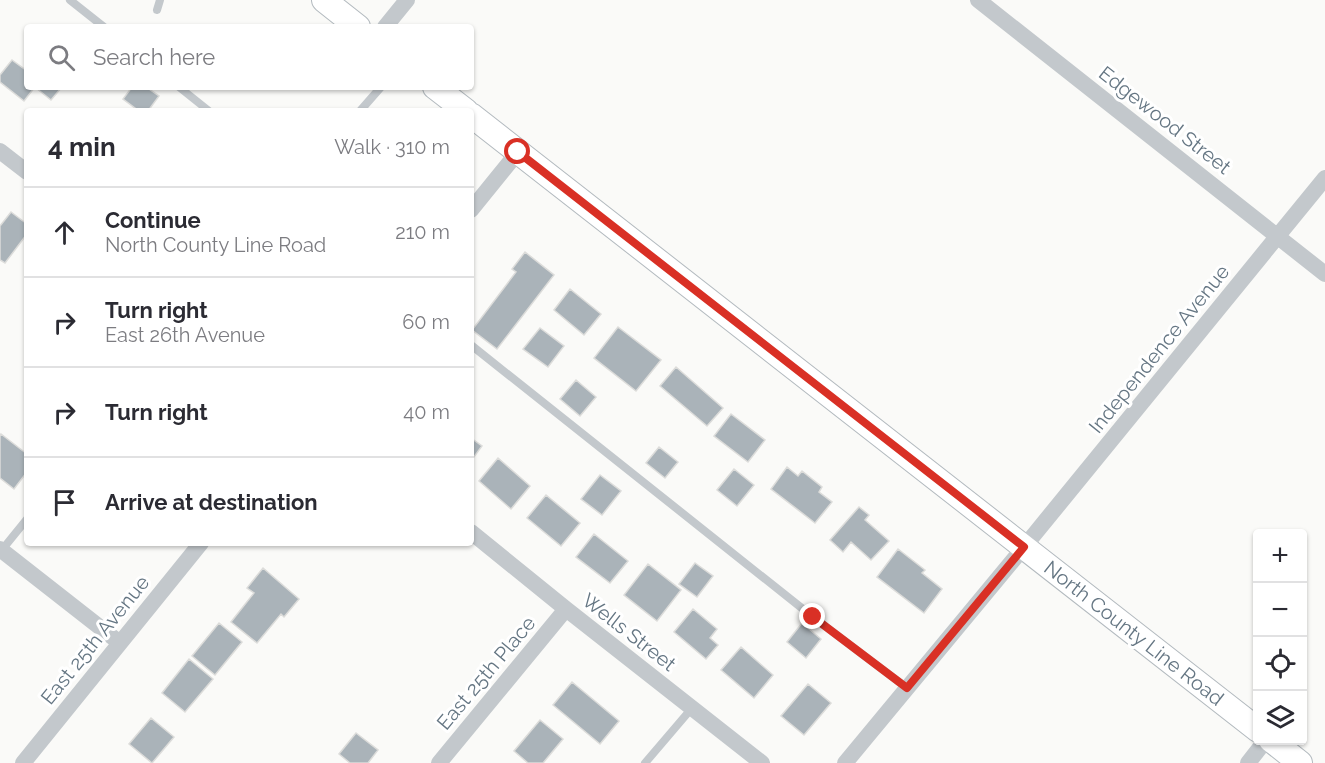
<!DOCTYPE html>
<html lang="en">
<head>
<meta charset="utf-8">
<style>
	body { margin:0; font-family:Raleway,sans-serif; background:#f2f2f3; color:#2b2b33 }
	.controls { position:absolute; right:18px; bottom:18px; display:grid; overflow:hidden; border-radius:6px; box-shadow:0 2px 4px #0004 }
	.controls button { width:54px; height:54px; display:grid; place-items:center; padding:0; border:0; border-bottom:2px solid #e1e1e2; background:#fff; color:#2b2b33; font:30px sans-serif }
	.stop { position:absolute; width:18px; height:18px; margin:-14px; border:4px solid #d93025; border-radius:50%; background:#fff }
	.stop.end { background:#d93025; border-color:#fff; box-shadow:0 2px 6px #0008 }
	.list { margin:0; padding:0; list-style:none }
	h2 { display:flex; justify-content:space-between; align-items:center; height:78px; margin:0; padding:0 24px; font-size:26px }
	h2 small { font-size:20px; font-weight:400; color:#7c7c81 }
	.list li { display:grid; grid-template-columns:39px 1fr auto; gap:18px; align-items:center; box-sizing:border-box; height:90px; padding:0 24px; border-top:2px solid #e1e1e2 }
	.list b { display:block; font-size:22px; white-space:nowrap }
	.list p { margin:0; font-size:20px; white-space:nowrap; color:#7c7c81 }
	.list em { font-size:20px; font-style:normal; color:#7c7c81 }
	.icon { flex:none; width:33px; height:33px; fill:none; stroke:currentColor; stroke-width:2; stroke-linecap:round; stroke-linejoin:round }
	.map { position:relative; flex:none; width:1325px; height:763px; overflow:hidden }
	.search { position:absolute; background:#fff; box-shadow:0 2px 4px #0004; left:24px; top:24px; width:450px; height:66px; display:flex; align-items:center; gap:15px; box-sizing:border-box; padding:0 21px; border-radius:6px; color:#7c7c81; font-size:22px }
	.panel { position:absolute; background:#fff; box-shadow:0 2px 4px #0004; left:24px; top:108px; width:450px; height:438px; border-radius:6px }
	.map>svg:first-child { display:block }
	.building { fill:#aab3b9; stroke:#dcdcda; stroke-width:1.5 }
	.lines { fill:none; stroke-linecap:round; stroke-linejoin:round }
	.secondary-casing { stroke:#b3babf; stroke-width:26 }
	.lane { stroke:#c3c8cc; stroke-width:8 }
	.street { stroke:#c3c8cc; stroke-width:16 }
	.secondary { stroke:#fff; stroke-width:24 }
	.route { stroke:#d93025; stroke-width:8 }
	.labels { text-anchor:middle; dominant-baseline:central; stroke-width:6; stroke-linejoin:round; paint-order:stroke }
	.street-label { font-size:20px; fill:#657683; stroke:#fff }
</style>
</head>
<body>
<div class="map">
<svg width="1325" height="763" viewBox="0 0 1325 763">
	<rect width="100%" height="100%" fill="#fafaf8"/>
	<!-- building -->
	<path class="building" d="M12 60 27 71V87H35L24 101 0 82V75Z
		M37 87H62L51 100 36 88Z
		M132 87H146L159 96 148 111H139L123 99Z
		M11 212 27 224V234L5 263 0 260V226Z
		M525 252 554 275 497 349 472 330 516 272 512 269Z
		M570 289 601 314 584 335 554 310Z
		M618 327 661 360 636 391 594 358Z
		M540 328 564 346 548 367 523 349Z
		M676 367 723 408 707 426 660 386Z
		M576 380 596 397 580 416 560 399Z
		M731 414 765 440 748 462 714 436Z
		M1 434 27 454V472L14 489 0 478V436Z
		M471 438 482 446 471 461Z
		M659 447 678 462 665 478 646 463Z
		M498 458 530 486 511 509 479 481Z
		M787 467 798 476 802 471 822 487 819 492 832 502 815 523 771 489Z
		M734 469 754 485 737 506 717 490Z
		M600 475 621 491 602 515 581 499Z
		M546 495 580 523 561 546 527 518Z
		M859 507 869 515 865 520 889 541 871 560 851 542 843 552 830 540Z
		M594 534 628 561 610 583 576 557Z
		M898 549 925 570 922 573 942 589 924 613 877 577Z
		M695 563 713 576 697 597 679 584Z
		M648 564 681 590 657 621 624 595Z
		M263 568 299 599 284 617 281 614 257 643 231 622 254 593 247 588Z
		M693 609 717 629 710 638 718 645 706 659 674 632Z
		M219 623 242 642 215 675 192 656Z
		M802 623 821 639 806 658 787 642Z
		M741 647 773 675 754 698 721 670Z
		M189 659 213 679 185 712 162 693Z
		M572 682 619 721 600 744 553 705Z
		M808 684 831 703 804 735 781 716Z
		M151 718 174 737 152 763 129 744Z
		M540 720 563 739 543 763H528L514 751Z
		M356 733 378 750 368 763H350L339 754Z"/>
	<g class="lines">
		<defs>
			<path id="secondary" d="M324 0 358 27
				M435 87 466 111
				M471 115 1258 730
				M1271 740 1300 763"/>
		</defs>
		<!-- secondary casing -->
		<use href="#secondary" class="secondary-casing"/>
		<!-- lane -->
		<path class="lane" d="M70 0 104 27
			M157 10 160 0
			M179 87 209 111
			M360 111 381 87
			M471 345 813 617 907 688
			M1 551 27 519
			M645 763 692 708"/>
		<!-- street -->
		<path class="street" d="M978 0 1325 274
			M385 27 407 0
			M0 151 27 172
			M471 210 518 152
			M471 532 566 609 762 763
			M0 549 120 643
			M23 763 201 543
			M439 763 566 609
			M845 763 1024 547 1325 178
			M1248 763 1266 740"/>
		<!-- secondary -->
		<use href="#secondary" class="secondary"/>
	</g>
	<g class="lines">
		<!-- route -->
		<path class="route" d="M518 152 1024 547 907 688 813 617"/>
	</g>
	<g class="labels">
		<!-- street labels -->
		<g class="street-label">
			<text transform="translate(1165 120) rotate(38)">Edgewood Street</text>
			<text transform="translate(1159 349) rotate(-51)">Independence Avenue</text>
			<text transform="translate(629 632) rotate(38)">Wells Street</text>
			<text transform="translate(1134 633) rotate(38)">North County Line Road</text>
			<text transform="translate(95 640) rotate(-51)">East 25th Avenue</text>
			<text transform="translate(486 673) rotate(-50)">East 25th Place</text>
		</g>
	</g>
</svg>
<div class="controls">
<button>+</button>
<button>−</button>
<button><svg class="icon" aria-label="locate" viewBox="0 0 24 24"><circle cx="12" cy="12" r="6"/><path d="M12 2v4M12 18v4M2 12h4M18 12h4"/></svg></button>
<button><svg class="icon" aria-label="layers" viewBox="0 0 24 24"><path d="M12 4l9 5-9 5-9-5zM3 14l9 5 9-5"/></svg></button>
</div>
<div class="stop" style="left:518px;top:152px"></div>
<div class="stop end" style="left:813px;top:617px"></div>
<div class="search"><svg class="icon" aria-label="search" viewBox="0 0 24 24"><circle cx="10" cy="10" r="6"/><path d="M15 15l6 6"/></svg>Search here</div>
<section class="panel">
<h2>4 min<small>Walk · 310 m</small></h2>
<ul class="list">
<li><svg class="icon" aria-label="ahead" viewBox="0 0 24 24"><path d="M12 20V5M6 11l6-6 6 6"/></svg><div><b>Continue</b><p>North County Line Road</p></div><em>210 m</em></li>
<li><svg class="icon" aria-label="right" viewBox="0 0 24 24"><path d="M7 20v-9h11M14 6l5 5-5 5"/></svg><div><b>Turn right</b><p>East 26th Avenue</p></div><em>60 m</em></li>
<li><svg class="icon" aria-label="right" viewBox="0 0 24 24"><path d="M7 20v-9h11M14 6l5 5-5 5"/></svg><div><b>Turn right</b></div><em>40 m</em></li>
<li><svg class="icon" aria-label="arrive" viewBox="0 0 24 24"><path d="M6 21V4h12l-3 4 3 4H6"/></svg><div><b>Arrive at destination</b></div></li>
</ul>
</section>
</div>
</body>
</html>
